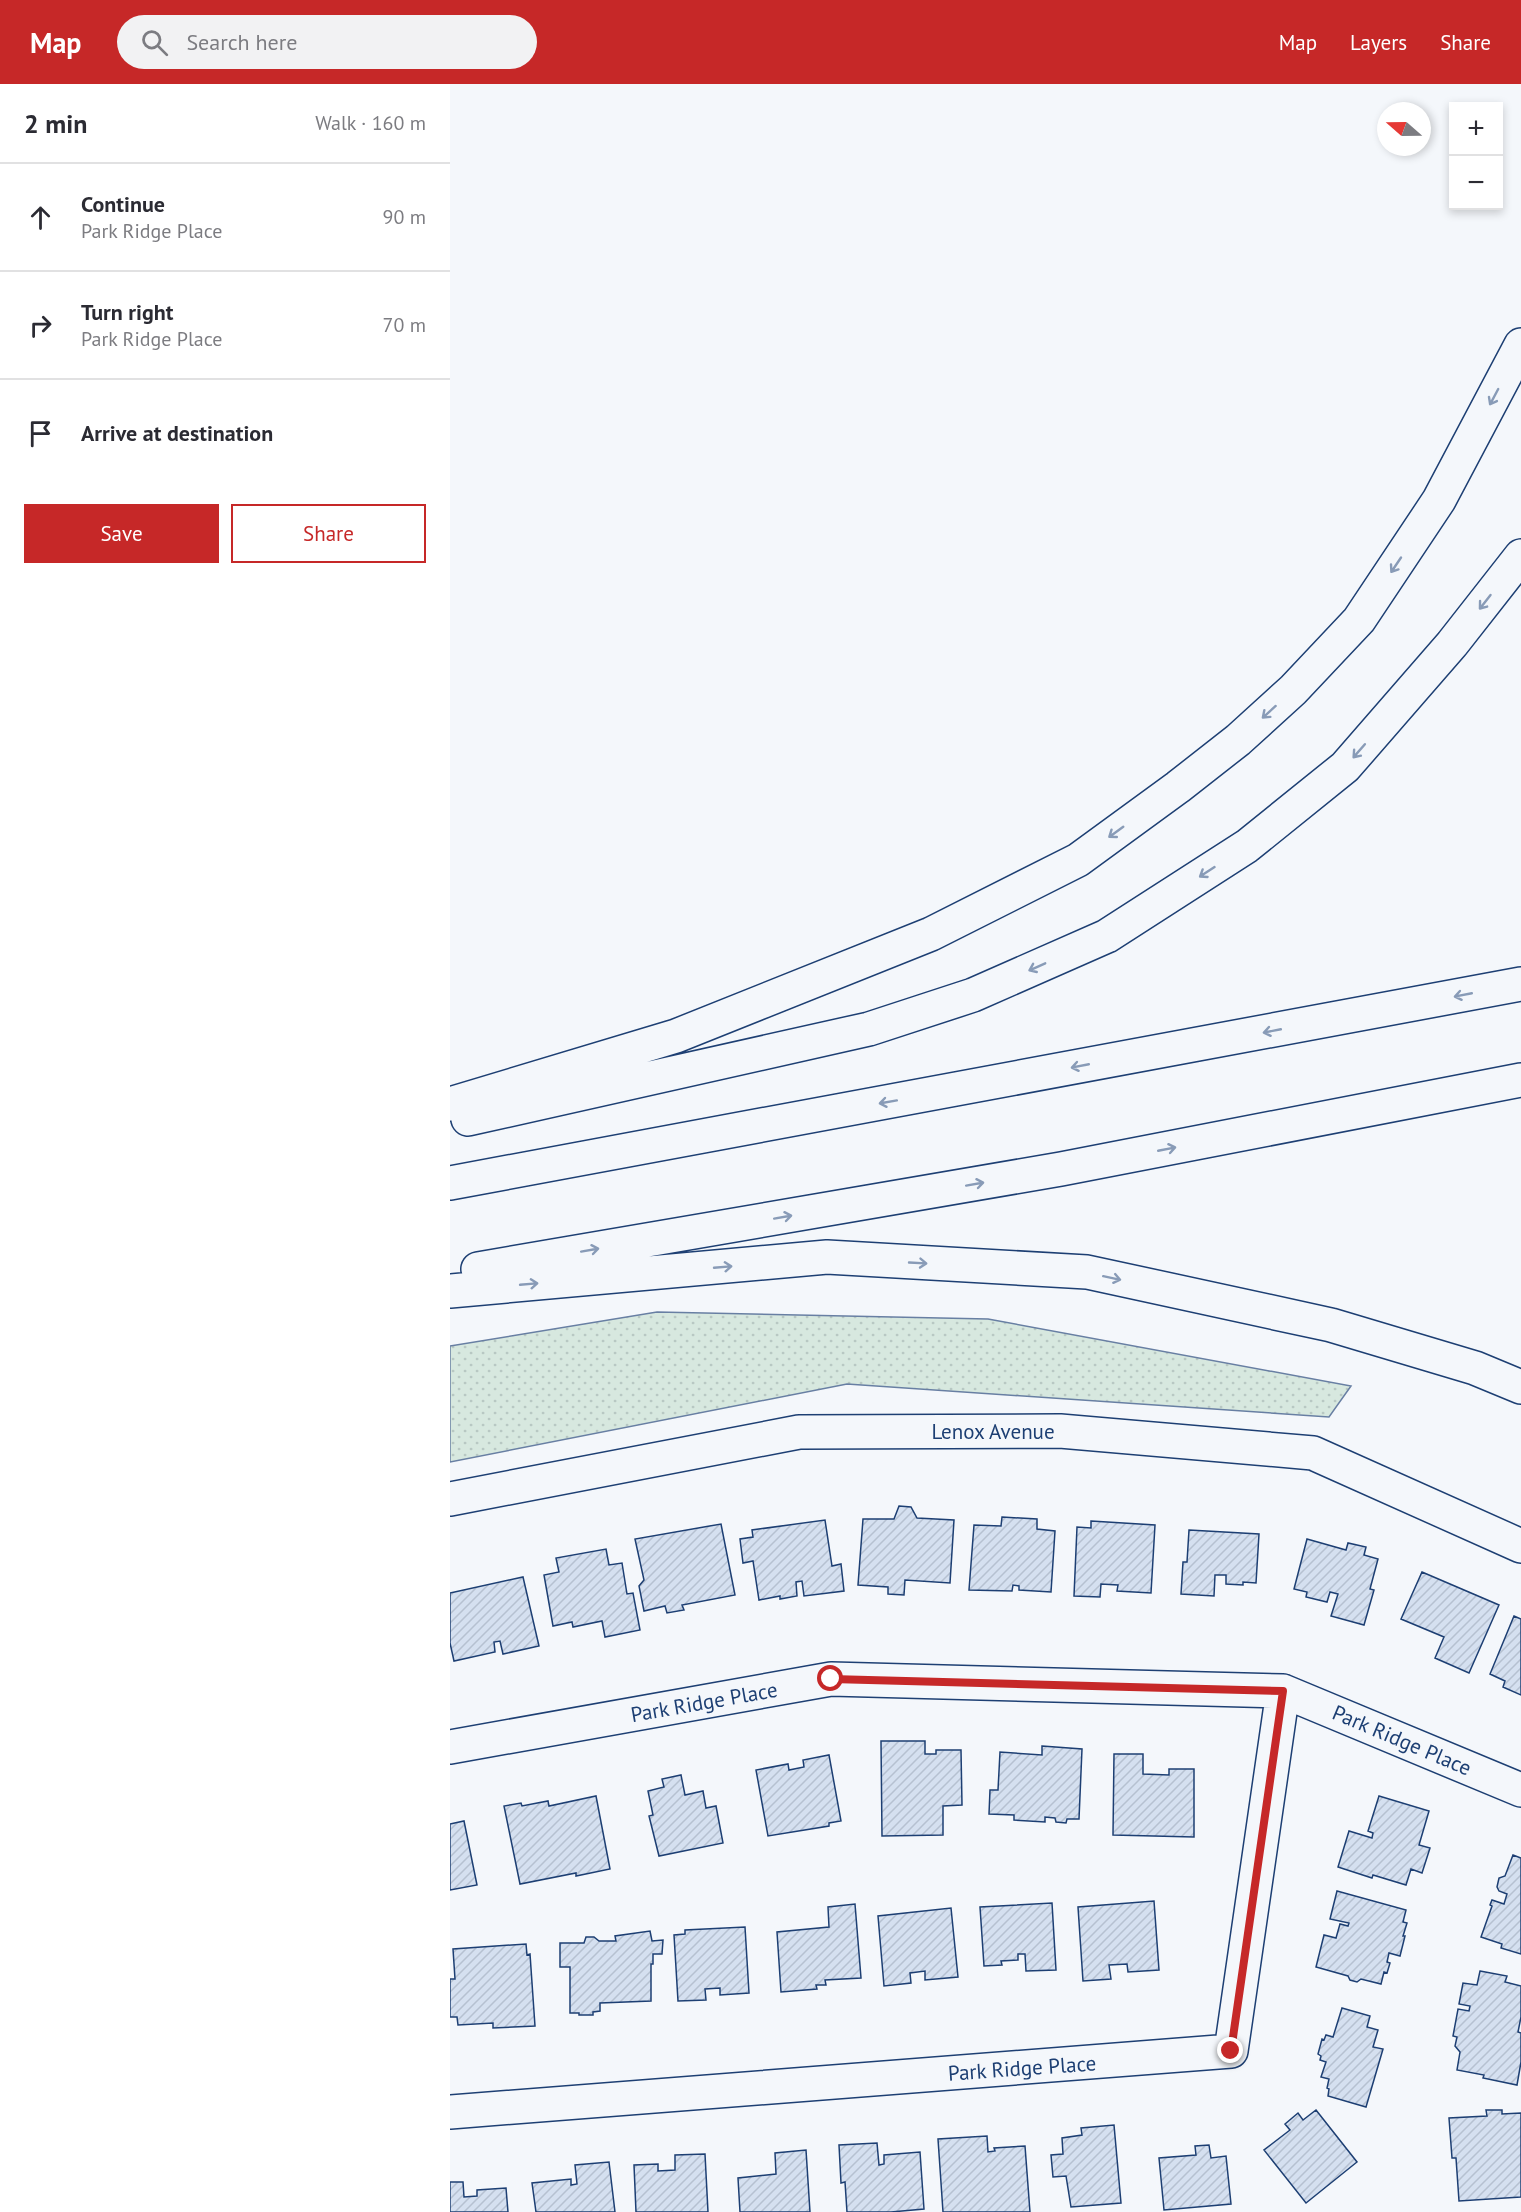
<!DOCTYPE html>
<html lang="en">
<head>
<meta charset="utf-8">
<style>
	body { margin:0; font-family:"PT Sans",sans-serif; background:#f2f2f3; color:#2b2b33 }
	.controls { position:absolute; right:18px; top:18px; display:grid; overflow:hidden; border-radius:0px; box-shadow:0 3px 9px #0003 }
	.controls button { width:54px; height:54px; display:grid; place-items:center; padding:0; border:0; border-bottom:2px solid #e1e1e2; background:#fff; color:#2b2b33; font:30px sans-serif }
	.compass { position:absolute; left:927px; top:18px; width:54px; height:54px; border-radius:50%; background:#fff; box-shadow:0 3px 9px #0003; rotate:290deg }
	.stop { position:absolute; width:18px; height:18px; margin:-14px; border:4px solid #c62828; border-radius:50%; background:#fff }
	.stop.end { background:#c62828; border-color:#fff; box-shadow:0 2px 6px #0008 }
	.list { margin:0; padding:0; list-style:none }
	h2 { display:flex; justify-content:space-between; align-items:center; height:78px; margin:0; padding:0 24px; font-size:26px }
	h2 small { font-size:20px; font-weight:400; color:#7c7c81 }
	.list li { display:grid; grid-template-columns:39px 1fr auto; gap:18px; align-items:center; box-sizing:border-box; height:108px; padding:0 24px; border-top:2px solid #e1e1e2 }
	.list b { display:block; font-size:22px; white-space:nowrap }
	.list p { margin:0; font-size:20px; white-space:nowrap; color:#7c7c81 }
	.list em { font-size:20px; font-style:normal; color:#7c7c81 }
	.actions { display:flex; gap:12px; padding:18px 24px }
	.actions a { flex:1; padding:14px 0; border:2px solid #c62828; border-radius:0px; text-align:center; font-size:21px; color:#c62828 }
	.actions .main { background:#c62828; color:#fff }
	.icon { flex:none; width:33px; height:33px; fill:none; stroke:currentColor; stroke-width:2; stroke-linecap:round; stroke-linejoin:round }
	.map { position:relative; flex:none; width:1071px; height:2128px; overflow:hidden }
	header { display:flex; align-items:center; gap:36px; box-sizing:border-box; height:84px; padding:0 30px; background:#c62828; color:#fff }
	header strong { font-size:28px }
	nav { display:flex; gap:33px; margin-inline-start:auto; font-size:21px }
	.search { width:420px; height:54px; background:#f2f2f3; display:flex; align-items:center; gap:15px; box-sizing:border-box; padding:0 21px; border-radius:33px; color:#7c7c81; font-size:22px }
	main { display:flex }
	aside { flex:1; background:#fff }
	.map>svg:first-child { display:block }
	.grass { fill:url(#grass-dots); stroke:#687fa3; stroke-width:1.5 }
	.building { fill:url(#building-hatch); stroke:#1d3f73; stroke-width:1.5 }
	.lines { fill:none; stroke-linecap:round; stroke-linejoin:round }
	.minor-casing { stroke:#1d3f73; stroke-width:36 }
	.highway-casing { stroke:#1d3f73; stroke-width:36 }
	.minor { stroke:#f4f7fb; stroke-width:33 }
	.highway { stroke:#f4f7fb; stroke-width:33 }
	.oneway { stroke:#889bb7 }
	.route { stroke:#c62828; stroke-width:8 }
	.labels { text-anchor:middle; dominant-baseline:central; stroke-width:4.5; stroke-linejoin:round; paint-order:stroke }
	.street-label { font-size:21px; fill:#1d3f73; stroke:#f4f7fb }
</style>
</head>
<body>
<header>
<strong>Map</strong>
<div class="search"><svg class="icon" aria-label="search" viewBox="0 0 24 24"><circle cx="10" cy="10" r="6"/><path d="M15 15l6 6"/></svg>Search here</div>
<nav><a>Map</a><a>Layers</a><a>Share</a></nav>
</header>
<main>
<aside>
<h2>2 min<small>Walk · 160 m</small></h2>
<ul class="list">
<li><svg class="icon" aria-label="ahead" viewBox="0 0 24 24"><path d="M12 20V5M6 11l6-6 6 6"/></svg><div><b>Continue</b><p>Park Ridge Place</p></div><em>90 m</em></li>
<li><svg class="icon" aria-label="right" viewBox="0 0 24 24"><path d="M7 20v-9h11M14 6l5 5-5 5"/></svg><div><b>Turn right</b><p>Park Ridge Place</p></div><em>70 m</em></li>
<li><svg class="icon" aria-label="arrive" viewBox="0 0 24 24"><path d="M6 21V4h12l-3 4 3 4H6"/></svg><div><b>Arrive at destination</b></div></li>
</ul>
<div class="actions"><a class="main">Save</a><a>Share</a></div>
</aside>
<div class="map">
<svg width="1071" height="2128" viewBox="0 0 1071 2128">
	<defs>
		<pattern id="grass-dots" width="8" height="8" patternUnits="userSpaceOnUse" patternTransform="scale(1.5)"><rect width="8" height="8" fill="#d7e8df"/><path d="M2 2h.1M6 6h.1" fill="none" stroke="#b8c8c3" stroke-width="1.8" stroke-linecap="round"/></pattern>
		<pattern id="building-hatch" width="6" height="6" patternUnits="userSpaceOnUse" patternTransform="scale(1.5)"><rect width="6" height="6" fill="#d5e0f0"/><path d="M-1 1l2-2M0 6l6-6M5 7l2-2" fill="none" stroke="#b6c1d1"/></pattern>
	</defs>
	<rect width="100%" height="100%" fill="#f4f7fb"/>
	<!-- grass -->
	<path class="grass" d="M207 1228 538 1235 901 1302 879 1333 397 1300 0 1378V1262Z"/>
	<!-- building -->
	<path class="building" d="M449 1422 461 1423 467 1434 504 1436 500 1499 455 1496 454 1511 438 1510V1503L408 1501 413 1435H444Z
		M552 1433 587 1435V1445L605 1447 601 1508 569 1506V1502L563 1501 562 1507 519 1506 524 1441 551 1442Z
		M375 1436 382 1482 391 1480 394 1507 354 1512 352 1497 346 1498 347 1512 330 1515V1512L309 1516 303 1477 293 1479 290 1455 303 1453 302 1446Z
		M641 1437 705 1441 701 1509 667 1507 668 1501 651 1500 650 1513 624 1512 627 1443 641 1444Z
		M271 1440 285 1511 232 1521 234 1526 217 1529 215 1522 194 1527 189 1502 194 1496 185 1455Z
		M739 1446 809 1450 806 1499 793 1498V1501L776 1500V1491H765L764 1512 731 1510 733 1478H737Z
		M857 1455 896 1466 898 1459 916 1463 914 1471 928 1475 920 1505 924 1506 914 1541 881 1532 888 1510 880 1508 877 1518 856 1513 857 1508 844 1505Z
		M156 1465 159 1481 172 1479 177 1510 183 1509 190 1546 155 1553 152 1537 123 1543 122 1538 103 1542 94 1491 109 1488 106 1474Z
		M972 1488 1049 1521 1019 1589 985 1574 994 1553 951 1535Z
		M73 1493 89 1562 53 1570 50 1557 44 1558 45 1568 4 1577 0 1559V1509Z
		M1064 1532 1071 1535V1611L1053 1603 1055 1597 1040 1590Z
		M431 1657H475V1670H486V1666H511L512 1721 493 1722V1751L432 1752Z
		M592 1662 632 1665 629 1735H617L616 1739 606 1738 605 1734 595 1733V1738L564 1736V1731L539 1730 540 1706H548L550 1668 592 1671Z
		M664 1670H693V1690L719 1691V1685H744V1753L663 1751Z
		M379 1671 391 1737 379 1739V1742L318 1752 306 1686 338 1680 339 1686 354 1683 353 1676Z
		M231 1691 235 1711 253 1707 256 1724 266 1722 273 1759 209 1772 199 1732 203 1731 198 1707 214 1703 212 1695Z
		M146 1712 160 1785 126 1792V1789L70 1800 54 1722 71 1719 72 1722 98 1717 99 1722Z
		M929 1712 979 1727 969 1761 980 1764 972 1789 961 1785 956 1801 923 1791 922 1794 888 1783 899 1747 922 1754 923 1749 918 1747Z
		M14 1737 27 1801 0 1806V1740Z
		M1063 1771 1071 1774V1870L1051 1864 1052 1860 1031 1853 1042 1822 1040 1821 1042 1816 1054 1820 1057 1810 1049 1807 1047 1803 1049 1794 1055 1792Z
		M887 1807 956 1826 953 1838 957 1839 953 1852H955L950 1872 939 1869 937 1878 940 1879 937 1889 934 1888 931 1900 911 1895 907 1898 900 1896 898 1892 866 1883 874 1851 886 1854 890 1840 898 1842 899 1839 880 1835Z
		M704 1817 709 1886 678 1888 677 1880 659 1881 661 1895 633 1897 628 1823Z
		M602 1819 606 1886 576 1887 575 1870H568V1876L551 1877 552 1881 534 1882 530 1823Z
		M405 1820 411 1894 375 1896 376 1901H366L367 1905 331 1908 327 1848 379 1843 378 1823Z
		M501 1824 508 1893 475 1896V1887L460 1889 461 1899 434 1902 428 1832Z
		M295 1843 299 1909 270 1911V1904L255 1905 256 1916 228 1917 224 1851 235 1850V1846Z
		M200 1847 202 1857 213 1856 212 1870H203V1880H201V1917L150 1919V1927L143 1928V1931H129V1929H120V1883H110V1859H134L136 1853H144L149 1857H166L165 1852Z
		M76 1860 77 1871 80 1870 85 1942 43 1944V1939L8 1941 7 1933H0V1895H5L3 1865Z
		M1030 1887 1057 1892 1055 1898 1071 1902V1933L1068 1948 1071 1949V1978L1067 2001 1033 1994 1034 1991 1007 1986 1010 1968 1005 1962 1007 1953 1003 1952 1008 1925 1019 1927 1020 1922 1009 1920 1013 1899 1027 1901Z
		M892 1924 920 1932 917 1943 928 1946 923 1963 933 1965 916 2023 878 2012 879 2005 877 2004 879 1995 871 1993 876 1978 870 1976 871 1972 868 1970 872 1955 874 1956 876 1951 883 1953Z
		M866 2026 907 2078 856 2119 814 2066 840 2046 835 2040 848 2029 853 2036Z
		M1036 2026H1052V2030L1071 2029V2113L1009 2117 1006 2074H1002L999 2034 1037 2032Z
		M664 2041 671 2119 621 2123 616 2092 603 2093 601 2071 613 2070 612 2054 632 2051 631 2044Z
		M537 2052 538 2068 545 2067 544 2064 575 2062 580 2128H493L488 2055Z
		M427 2059 429 2081 434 2080V2071L470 2068 474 2125 441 2128H397L395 2098 391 2099 389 2061Z
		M759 2061 761 2074 776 2072 781 2120 714 2126 709 2074 746 2071 745 2062Z
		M356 2066 360 2128H290L288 2094 326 2090 325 2069Z
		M255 2070 258 2128H186L184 2081 208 2080V2087L225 2086V2071Z
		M159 2078 165 2128H86L82 2099 121 2095V2101L127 2100 125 2081Z
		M0 2098H13L14 2113 27 2112V2106L56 2104 58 2128H0Z"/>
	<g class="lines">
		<defs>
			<path id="minor" d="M0 1415 349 1348 610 1347 863 1369 1071 1462
				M0 1663 381 1595 833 1607 1071 1706
				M0 2028 781 1967 833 1607"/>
			<path id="highway" d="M0 1020 226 952 481 850 628 776 728 703 788 656 843 606 909 536 989 416 1071 261
				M18 1035 419 945 523 911 657 852 797 762 895 683 1002 560 1071 472
				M0 1099 1071 900
				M28 1185 611 1085 1071 996
				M0 1207 377 1173 637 1188 881 1241 1025 1284 1071 1303"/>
		</defs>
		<!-- minor casing -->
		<use href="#minor" class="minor-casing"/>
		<!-- highway casing -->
		<use href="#highway" class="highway-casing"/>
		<!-- minor -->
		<use href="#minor" class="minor"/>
		<!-- highway -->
		<use href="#highway" class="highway"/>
	</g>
	<!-- one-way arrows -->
	<defs><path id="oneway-shaft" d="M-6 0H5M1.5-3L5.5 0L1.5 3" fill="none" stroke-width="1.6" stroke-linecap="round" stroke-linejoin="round" transform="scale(1.5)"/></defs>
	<g class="oneway">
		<use href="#oneway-shaft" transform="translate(1044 313) rotate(118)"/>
		<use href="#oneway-shaft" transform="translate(946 481) rotate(124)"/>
		<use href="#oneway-shaft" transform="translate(1035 518) rotate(128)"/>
		<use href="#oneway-shaft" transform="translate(819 628) rotate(138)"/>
		<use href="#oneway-shaft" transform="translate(909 667) rotate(131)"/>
		<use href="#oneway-shaft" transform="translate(666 748) rotate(144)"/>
		<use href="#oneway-shaft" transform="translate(757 788) rotate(147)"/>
		<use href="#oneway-shaft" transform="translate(587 883) rotate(156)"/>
		<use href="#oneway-shaft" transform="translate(1013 911) rotate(169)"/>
		<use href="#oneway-shaft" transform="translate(822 947) rotate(169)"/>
		<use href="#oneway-shaft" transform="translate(630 982) rotate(169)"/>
		<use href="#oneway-shaft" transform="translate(438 1018) rotate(170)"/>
		<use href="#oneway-shaft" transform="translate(717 1065) rotate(-11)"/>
		<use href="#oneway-shaft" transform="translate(525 1100) rotate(-10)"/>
		<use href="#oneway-shaft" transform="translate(333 1133) rotate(-10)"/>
		<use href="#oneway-shaft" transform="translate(140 1166) rotate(-10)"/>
		<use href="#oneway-shaft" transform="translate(468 1179) rotate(3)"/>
		<use href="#oneway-shaft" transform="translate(273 1183) rotate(-5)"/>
		<use href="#oneway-shaft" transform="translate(662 1194) rotate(12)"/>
		<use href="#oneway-shaft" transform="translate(79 1200) rotate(-5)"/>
	</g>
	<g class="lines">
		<!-- route -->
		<path class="route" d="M381 1595 833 1607 781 1967"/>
	</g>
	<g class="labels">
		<!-- street labels -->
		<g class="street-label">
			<text x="543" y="1347">Lenox Avenue</text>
			<text transform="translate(254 1618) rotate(-10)">Park Ridge Place</text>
			<text transform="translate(952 1656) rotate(23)">Park Ridge Place</text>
			<text transform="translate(572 1984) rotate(-4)">Park Ridge Place</text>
		</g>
	</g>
</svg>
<div class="controls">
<button>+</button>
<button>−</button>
</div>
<svg class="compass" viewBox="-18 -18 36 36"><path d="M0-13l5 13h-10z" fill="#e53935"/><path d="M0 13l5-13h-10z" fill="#7c7c81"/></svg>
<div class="stop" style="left:381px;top:1595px"></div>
<div class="stop end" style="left:781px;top:1967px"></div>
</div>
</main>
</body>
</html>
